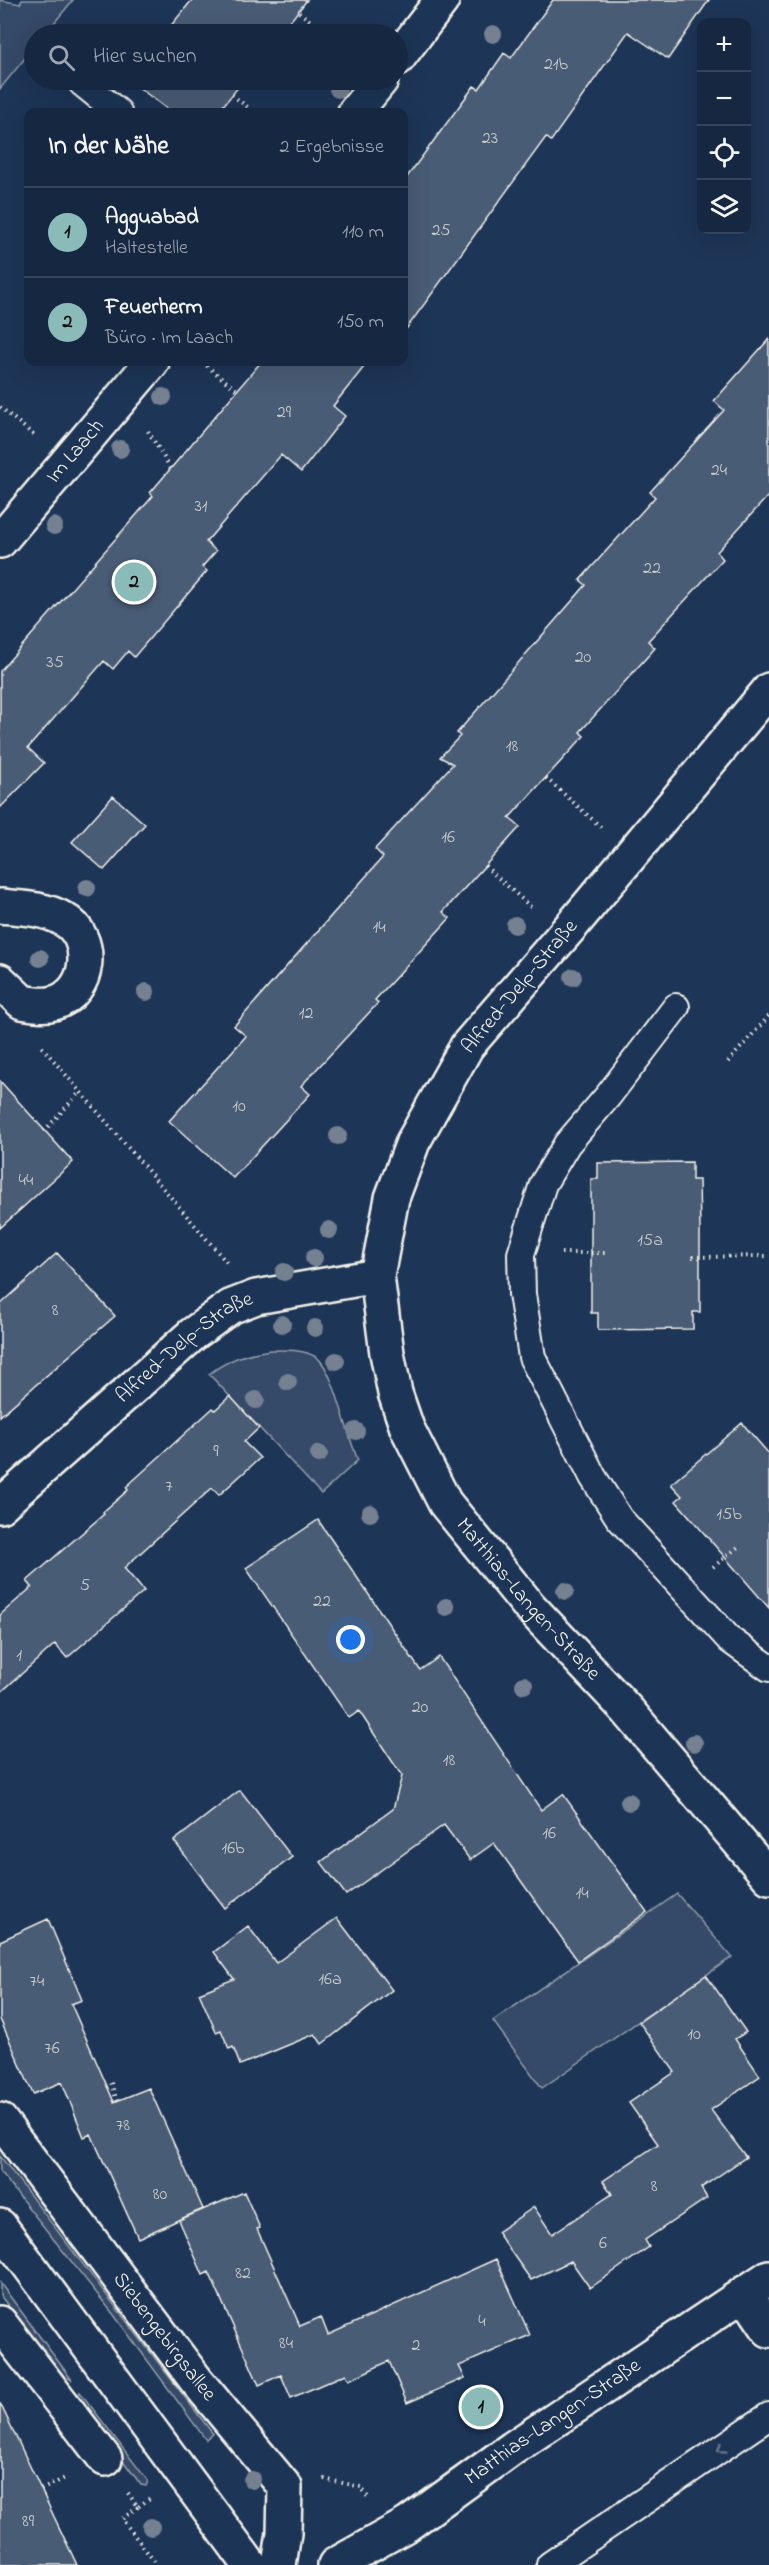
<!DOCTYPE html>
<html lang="de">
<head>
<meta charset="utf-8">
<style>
	body { margin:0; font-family:"Indie Flower",sans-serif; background:#23344c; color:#f1f3f6 }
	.controls { position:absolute; right:18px; top:18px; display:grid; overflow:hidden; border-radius:12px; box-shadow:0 6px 24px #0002 }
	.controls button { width:54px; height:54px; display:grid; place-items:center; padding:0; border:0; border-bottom:2px solid #35445a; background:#162841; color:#f1f3f6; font:30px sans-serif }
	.you { position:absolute; left:351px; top:1640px; width:21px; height:21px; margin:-15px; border:4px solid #fff; border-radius:50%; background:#1a73e8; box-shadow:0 0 0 9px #1a73e833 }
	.badge { display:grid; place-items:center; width:39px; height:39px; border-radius:50%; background:#8bbbb9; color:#111; font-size:20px; font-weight:700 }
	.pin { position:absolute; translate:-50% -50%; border:3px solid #fff; box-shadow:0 2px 6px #0006 }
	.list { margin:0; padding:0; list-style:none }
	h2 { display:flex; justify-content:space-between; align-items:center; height:78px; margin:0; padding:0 24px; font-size:26px }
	h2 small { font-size:20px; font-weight:400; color:#9ea6b1 }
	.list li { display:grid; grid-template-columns:39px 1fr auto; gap:18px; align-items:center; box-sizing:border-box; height:90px; padding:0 24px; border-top:2px solid #35445a }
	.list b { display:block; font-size:22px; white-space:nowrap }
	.list p { margin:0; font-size:20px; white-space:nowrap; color:#9ea6b1 }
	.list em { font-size:20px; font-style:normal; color:#9ea6b1 }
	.icon { flex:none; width:33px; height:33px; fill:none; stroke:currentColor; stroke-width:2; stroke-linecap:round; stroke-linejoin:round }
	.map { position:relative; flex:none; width:769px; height:2565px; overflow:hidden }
	.search { position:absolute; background:#162841; box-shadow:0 6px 24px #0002; left:24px; top:24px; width:384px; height:66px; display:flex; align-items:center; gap:15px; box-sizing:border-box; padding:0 21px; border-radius:33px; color:#9ea6b1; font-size:22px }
	.panel { position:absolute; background:#162841; box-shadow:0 6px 24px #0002; left:24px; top:108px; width:384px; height:258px; border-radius:12px }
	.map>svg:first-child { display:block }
	.green { fill:#354a67; stroke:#949ea8; stroke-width:1.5 }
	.building { fill:#485b74; stroke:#f4f1e8; stroke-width:1.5 }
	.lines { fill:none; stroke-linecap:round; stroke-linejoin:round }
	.service-casing { stroke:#f4f1e8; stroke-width:30 }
	.minor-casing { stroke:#f4f1e8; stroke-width:38 }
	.tertiary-casing { stroke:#f4f1e8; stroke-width:38 }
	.path { stroke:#f4f1e8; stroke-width:4; stroke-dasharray:1.5 4.5; stroke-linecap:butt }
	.service { stroke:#1d3557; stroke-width:26 }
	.minor { stroke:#1d3557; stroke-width:33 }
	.tertiary { stroke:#1d3557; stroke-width:33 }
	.tree { fill:#748191 }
	.oneway { stroke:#68778a }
	.labels { text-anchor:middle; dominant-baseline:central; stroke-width:4.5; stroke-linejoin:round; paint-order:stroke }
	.number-label { font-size:18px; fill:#c9cccb }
	.street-label { font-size:21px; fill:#f4f1e8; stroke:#1d3557 }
</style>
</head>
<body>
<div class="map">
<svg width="769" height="2565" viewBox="0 0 769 2565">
	<rect width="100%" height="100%" fill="#1d3557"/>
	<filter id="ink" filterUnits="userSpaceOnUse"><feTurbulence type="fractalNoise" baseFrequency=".0167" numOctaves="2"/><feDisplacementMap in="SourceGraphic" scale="12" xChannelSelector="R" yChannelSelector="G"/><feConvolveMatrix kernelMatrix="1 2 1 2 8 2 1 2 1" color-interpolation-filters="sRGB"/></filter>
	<g filter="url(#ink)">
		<!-- green -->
		<path class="green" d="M0 0 20 4 22 0H73L45 34H34V47L0 89Z
			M271 1350C286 1350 303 1349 316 1357 334 1368 347 1437 358 1460L321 1494 209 1374C229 1359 246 1353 271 1350Z
			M677 1894 732 1957 542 2088 493 2021Z
			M0 2156 213 2434 206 2440 114 2315 0 2172Z
			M0 2283 72 2380 59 2374 0 2295Z
			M80 2392 148 2481 146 2486 141 2485 77 2398Z"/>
		<!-- building -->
		<path class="building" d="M192 0H307L280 34H164Z
			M553 0H709L668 59 628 32 551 141 546 137 404 332V181L474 86 479 89 504 53 511 58Z
			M129 80H244L218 112H171Z
			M769 339V495L717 552 723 559 648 641 655 648 580 732 584 736 509 818 520 827 443 912 450 918 375 1000 378 1003 301 1086 310 1094 233 1178 169 1121 246 1036 234 1026 383 857 375 849 453 764 440 757 460 736 457 733 586 585 580 580 655 497 650 492 724 410 714 401Z
			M261 362H368L333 406 345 416 301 472 281 455 206 542 216 551 202 567 207 571 134 657 128 651 113 669 104 661 28 748 44 763 0 808V671L153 496 150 493Z
			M113 796 145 824 104 870 72 842Z
			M0 1081 73 1162 0 1228Z
			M692 1162V1180H699L700 1229V1312H693V1329L598 1330V1313H591V1179H598V1163Z
			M57 1253 115 1316 0 1416V1305Z
			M230 1396 259 1428 244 1442 260 1458 219 1495 212 1488 124 1568 144 1591 67 1658 55 1644 0 1693V1615L32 1587 27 1581 104 1514 103 1512 128 1490 126 1487 213 1408 215 1410Z
			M742 1423 769 1454V1608L676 1501 682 1496 671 1484Z
			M318 1520 420 1670 439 1657 541 1810 563 1794 647 1912 578 1961 494 1843 470 1860 444 1825 346 1895 321 1862 393 1809 402 1776 359 1711 349 1718 246 1568Z
			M240 1790 292 1857 225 1908 174 1841Z
			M337 1918 392 1990 322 2044 315 2034 240 2065 233 2047 229 2049 221 2030 216 2032 199 1993 234 1979 214 1952 248 1926 276 1963Z
			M48 1919 82 2000 71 2004 114 2102 149 2088 203 2209 138 2238 91 2134 84 2137 62 2082 33 2094 0 2019V1941Z
			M706 1975 746 2032 735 2039 760 2076 711 2110 746 2157 701 2188 707 2198 645 2240 649 2247 590 2288 571 2261 531 2280 497 2232 534 2207 552 2234 612 2194 603 2181 658 2144 629 2103 675 2072 639 2022Z
			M244 2192 260 2228 257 2229 300 2326 321 2317 328 2335 496 2259 530 2335 459 2366 465 2378 407 2403 389 2361 349 2380 346 2374 291 2398 281 2375 259 2385 209 2272 203 2275 179 2220Z
			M0 2403 37 2481 77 2565H0Z"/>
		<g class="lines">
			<defs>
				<path id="service" d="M82 83 118 112
					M676 1007 608 1096 567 1144 543 1184 521 1254 522 1294 532 1357 593 1477 619 1518 730 1640 769 1668
					M550 2565 769 2416"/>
				<g id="minor">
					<path d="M398 58 442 0"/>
					<path d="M355 112 381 80"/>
					<path id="s1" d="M0 541 152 362"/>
					<path id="s2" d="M769 690 574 923 467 1046 413 1142 392 1198 377 1276 387 1353 395 1393 407 1428 445 1503 529 1606 627 1710 769 1877"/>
					<path d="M0 906C21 908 44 908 63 919 96 936 91 993 54 1003 44 1006 33 1004 22 1002L0 981"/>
					<path id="s3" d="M0 1506 193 1334 230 1307 256 1297 377 1276"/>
					<path id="s4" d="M0 2120 196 2380 285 2487 284 2533 279 2565"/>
					<path d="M744 2293 769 2330"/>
					<path d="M0 2323 105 2459"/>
					<path id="s5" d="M335 2565 408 2524 513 2448 769 2277"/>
				</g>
				<path id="tertiary" d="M0 2226 250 2565"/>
			</defs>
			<!-- service casing -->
			<use href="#service" class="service-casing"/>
			<!-- minor casing -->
			<use href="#minor" class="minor-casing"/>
			<!-- tertiary casing -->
			<use href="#tertiary" class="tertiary-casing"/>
			<!-- path -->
			<path class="path" d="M299 12 327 34
				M232 95 254 112
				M202 362 238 391
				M0 407 36 437
				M148 431 171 469
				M546 778 601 827
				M485 866 533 909
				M42 1047 228 1264
				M728 1062 769 1016
				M44 1131 80 1092
				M561 1253H608
				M692 1257 769 1256
				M713 1567 738 1547
				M111 2083 117 2101
				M324 2479 361 2487 369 2499
				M41 2490 67 2477
				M128 2493 138 2507 150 2498
				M138 2507 122 2519 157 2565"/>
			<!-- service -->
			<use href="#service" class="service"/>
			<!-- minor -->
			<use href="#minor" class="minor"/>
			<!-- tertiary -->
			<use href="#tertiary" class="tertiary"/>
		</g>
		<!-- trees -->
		<g class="tree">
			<circle cx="493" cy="34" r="9"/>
			<circle cx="338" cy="89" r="9"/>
			<circle cx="163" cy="397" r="9"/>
			<circle cx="120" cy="449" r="9"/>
			<circle cx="54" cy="526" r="9"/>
			<circle cx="87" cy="888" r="9"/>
			<circle cx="515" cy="925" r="9"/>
			<circle cx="40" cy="958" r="9"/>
			<circle cx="573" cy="977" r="9"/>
			<circle cx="146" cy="992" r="9"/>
			<circle cx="338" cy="1136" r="9"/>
			<circle cx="329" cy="1230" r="9"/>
			<circle cx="314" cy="1258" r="9"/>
			<circle cx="284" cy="1272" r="9"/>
			<circle cx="282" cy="1324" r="9"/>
			<circle cx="315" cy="1328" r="9"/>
			<circle cx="336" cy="1361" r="9"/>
			<circle cx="288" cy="1382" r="9"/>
			<circle cx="256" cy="1400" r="9"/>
			<circle cx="356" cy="1431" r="9"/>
			<circle cx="319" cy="1454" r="9"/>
			<circle cx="370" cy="1513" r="9"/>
			<circle cx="565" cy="1591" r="9"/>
			<circle cx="446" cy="1607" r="9"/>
			<circle cx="524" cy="1685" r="9"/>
			<circle cx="694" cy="1743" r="9"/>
			<circle cx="629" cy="1802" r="9"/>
			<circle cx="252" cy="2480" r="9"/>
			<circle cx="151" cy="2527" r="9"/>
		</g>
		<!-- one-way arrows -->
		<defs><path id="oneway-chevron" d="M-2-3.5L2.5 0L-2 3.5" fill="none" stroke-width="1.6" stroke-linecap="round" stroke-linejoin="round" transform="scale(1.5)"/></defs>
		<use class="oneway" href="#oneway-chevron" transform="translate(721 2449) rotate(146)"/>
	</g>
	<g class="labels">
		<!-- number labels -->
		<g class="number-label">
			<text x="556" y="65">21b</text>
			<text x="490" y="139">23</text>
			<text x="441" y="231">25</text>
			<text x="284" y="413">29</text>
			<text x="719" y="471">24</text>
			<text x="201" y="507">31</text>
			<text x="652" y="569">22</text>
			<text x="583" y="658">20</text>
			<text x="55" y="663">35</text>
			<text x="512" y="747">18</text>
			<text x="448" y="838">16</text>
			<text x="379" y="928">14</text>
			<text x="306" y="1014">12</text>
			<text x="239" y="1107">10</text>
			<text x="26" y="1181">44</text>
			<text x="650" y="1241">15a</text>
			<text x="55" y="1311">8</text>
			<text x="216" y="1452">9</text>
			<text x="169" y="1487">7</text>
			<text x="729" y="1515">15b</text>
			<text x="85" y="1586">5</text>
			<text x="322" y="1602">22</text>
			<text x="19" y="1656">1</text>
			<text x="420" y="1708">20</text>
			<text x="449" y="1761">18</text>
			<text x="549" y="1834">16</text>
			<text x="233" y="1849">16b</text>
			<text x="582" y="1894">14</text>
			<text x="330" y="1980">16a</text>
			<text x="37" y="1982">74</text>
			<text x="694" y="2035">10</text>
			<text x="52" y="2049">76</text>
			<text x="123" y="2126">78</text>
			<text x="654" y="2187">8</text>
			<text x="160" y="2195">80</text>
			<text x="603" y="2244">6</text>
			<text x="243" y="2274">82</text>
			<text x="482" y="2322">4</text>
			<text x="286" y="2344">84</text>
			<text x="416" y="2346">2</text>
			<text x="28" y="2522">89</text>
		</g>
		<!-- street labels -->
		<g class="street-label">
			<text stroke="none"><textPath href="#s1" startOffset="117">Im Laach</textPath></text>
			<text transform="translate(520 987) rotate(-50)">Alfred-Delp-Straße</text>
			<text stroke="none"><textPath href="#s3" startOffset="244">Alfred-Delp-Straße</textPath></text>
			<text stroke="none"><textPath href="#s2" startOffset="1083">Matthias-Langen-Straße</textPath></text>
			<text stroke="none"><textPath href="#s4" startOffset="272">Siebengebirgsallee</textPath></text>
			<text stroke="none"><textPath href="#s5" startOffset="261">Matthias-Langen-Straße</textPath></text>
		</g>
	</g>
</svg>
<div class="controls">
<button>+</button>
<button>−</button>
<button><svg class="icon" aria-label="locate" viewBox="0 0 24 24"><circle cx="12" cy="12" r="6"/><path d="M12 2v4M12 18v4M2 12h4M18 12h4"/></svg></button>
<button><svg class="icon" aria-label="layers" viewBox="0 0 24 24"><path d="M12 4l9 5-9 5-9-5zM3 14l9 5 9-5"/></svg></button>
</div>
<div class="you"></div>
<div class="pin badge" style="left:481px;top:2407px">1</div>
<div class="pin badge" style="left:134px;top:582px">2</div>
<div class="search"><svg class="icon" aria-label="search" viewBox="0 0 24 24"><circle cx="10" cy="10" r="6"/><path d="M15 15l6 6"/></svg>Hier suchen</div>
<section class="panel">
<h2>In der Nähe<small>2 Ergebnisse</small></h2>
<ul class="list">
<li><span class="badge">1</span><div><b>Agguabad</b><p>Haltestelle</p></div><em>110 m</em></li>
<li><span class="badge">2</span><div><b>Feuerherm</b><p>Büro · Im Laach</p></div><em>150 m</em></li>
</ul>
</section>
</div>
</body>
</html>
